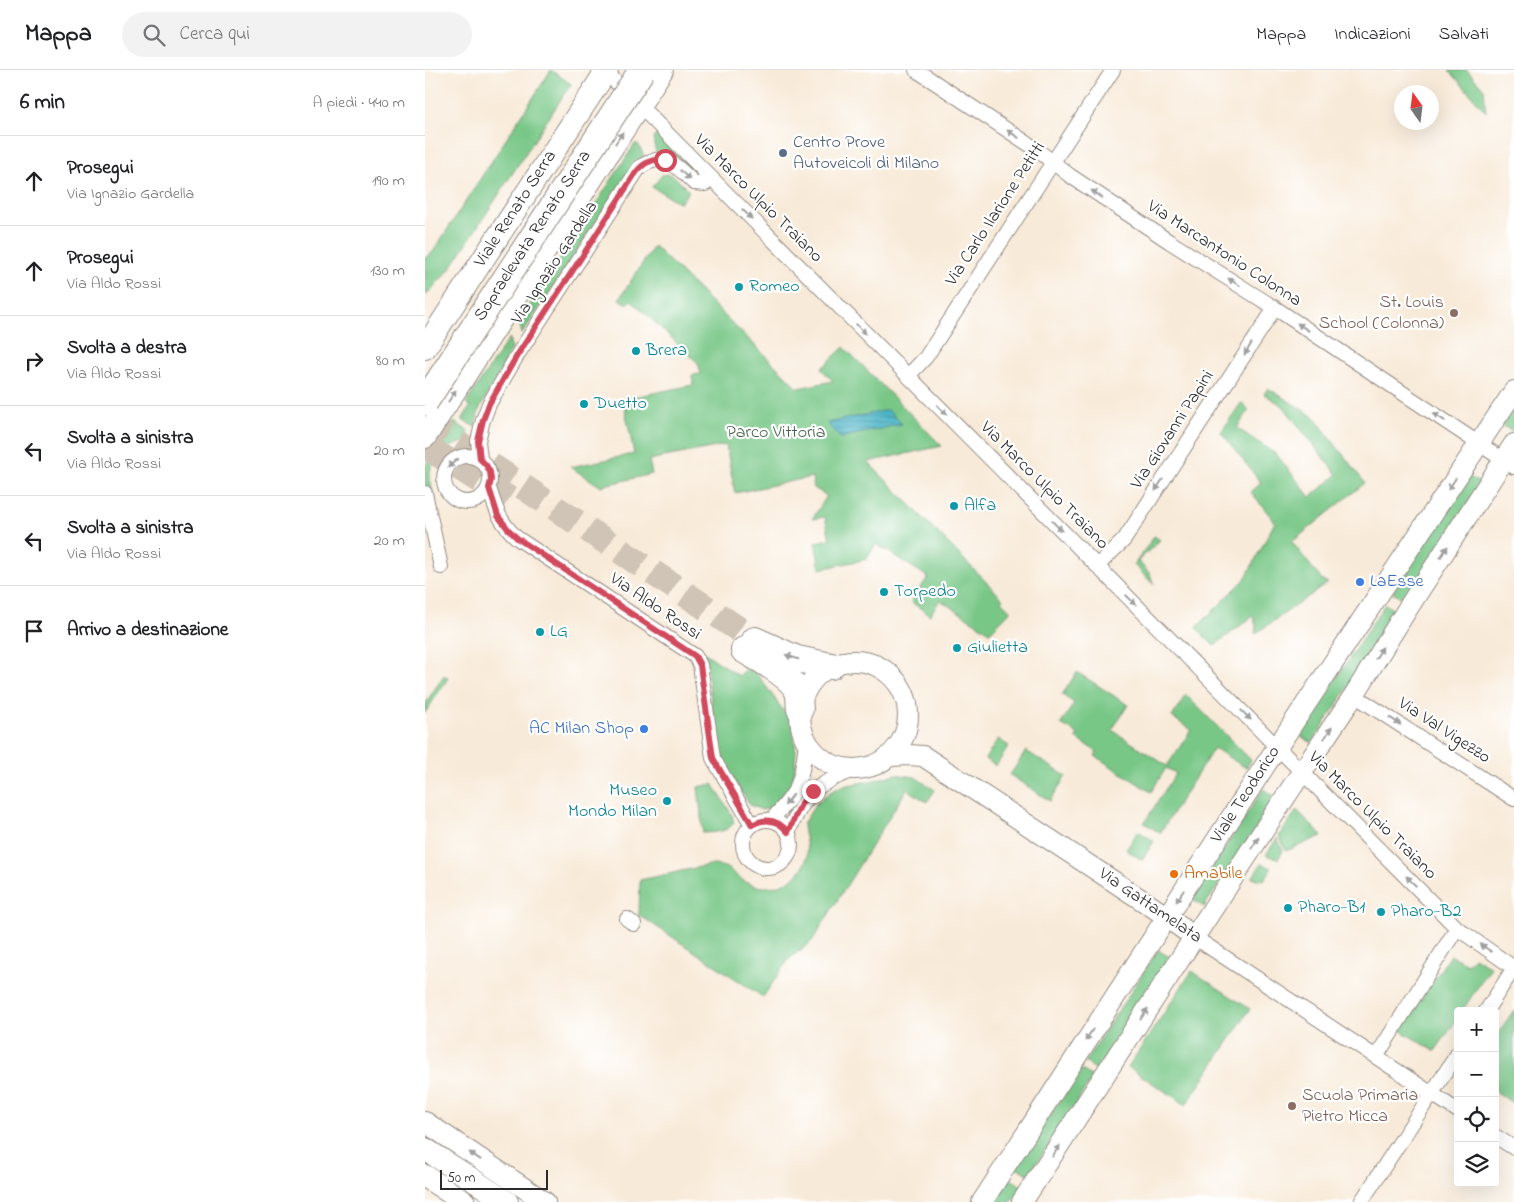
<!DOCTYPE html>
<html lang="it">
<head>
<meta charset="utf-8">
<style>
	body { margin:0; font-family:"Indie Flower",sans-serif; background:#f2f2f2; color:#202124 }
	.controls { position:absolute; right:15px; bottom:15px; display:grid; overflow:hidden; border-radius:5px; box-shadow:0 5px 20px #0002 }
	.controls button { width:45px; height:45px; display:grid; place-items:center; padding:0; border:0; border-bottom:1px solid #e0e0e0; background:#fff; color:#202124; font:25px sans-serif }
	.compass { position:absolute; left:969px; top:15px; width:45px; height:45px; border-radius:50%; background:#fff; box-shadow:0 5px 20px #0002; rotate:346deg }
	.scale { position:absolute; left:15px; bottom:12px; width:108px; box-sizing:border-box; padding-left:5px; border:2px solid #2b2b2b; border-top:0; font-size:14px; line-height:18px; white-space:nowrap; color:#2b2b2b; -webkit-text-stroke:4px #fff; paint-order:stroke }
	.stop { position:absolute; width:15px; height:15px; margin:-11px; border:4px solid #d1495b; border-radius:50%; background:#fff }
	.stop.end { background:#d1495b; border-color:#fff; box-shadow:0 1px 5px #0008 }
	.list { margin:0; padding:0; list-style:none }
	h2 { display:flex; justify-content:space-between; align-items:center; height:65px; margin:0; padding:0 20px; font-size:21px }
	h2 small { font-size:16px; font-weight:400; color:#757577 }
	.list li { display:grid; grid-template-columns:32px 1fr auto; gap:15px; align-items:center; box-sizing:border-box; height:90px; padding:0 20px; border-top:1px solid #e0e0e0 }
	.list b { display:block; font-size:19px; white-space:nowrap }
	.list p { margin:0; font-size:16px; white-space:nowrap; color:#757577 }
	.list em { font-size:16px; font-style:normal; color:#757577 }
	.icon { flex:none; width:28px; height:28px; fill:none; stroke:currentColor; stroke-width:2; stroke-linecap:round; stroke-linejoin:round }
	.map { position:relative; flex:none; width:1089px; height:1132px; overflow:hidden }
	header { display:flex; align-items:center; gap:30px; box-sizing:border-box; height:70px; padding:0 25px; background:#fff; border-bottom:1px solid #e0e0e0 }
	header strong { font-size:24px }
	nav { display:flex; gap:28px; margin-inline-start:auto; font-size:18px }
	.search { width:350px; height:45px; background:#f2f2f2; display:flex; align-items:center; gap:12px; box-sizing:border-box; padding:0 18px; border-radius:28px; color:#757577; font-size:19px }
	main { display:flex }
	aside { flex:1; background:#fff }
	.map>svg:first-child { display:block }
	.green { fill:#78c787; stroke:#527959 }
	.water { fill:url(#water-rules); stroke:#3c707a }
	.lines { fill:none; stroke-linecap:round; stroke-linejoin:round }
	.highway-tunnel { stroke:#cfc4b5; stroke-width:26; stroke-dasharray:26 13; stroke-linecap:butt }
	.street-casing { stroke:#928a82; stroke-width:16 }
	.secondary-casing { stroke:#928a82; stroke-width:22 }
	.primary-casing { stroke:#928a82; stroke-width:24 }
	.highway-casing { stroke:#928a82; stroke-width:28 }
	.street { stroke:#fff; stroke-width:14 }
	.secondary { stroke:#fff; stroke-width:20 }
	.primary { stroke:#fff; stroke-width:22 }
	.highway { stroke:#fff; stroke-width:26 }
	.highway-bridge-casing { stroke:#928a82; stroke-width:28; stroke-linecap:butt }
	.highway-bridge { stroke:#fff; stroke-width:26 }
	.oneway { fill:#a0a0a0 }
	.route { stroke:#d1495b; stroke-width:6 }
	.service-dot { fill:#5c6f8a; stroke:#fff; stroke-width:2 }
	.culture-dot { fill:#0f9aa8; stroke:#fff; stroke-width:2 }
	.education-dot { fill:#8d6e63; stroke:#fff; stroke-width:2 }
	.shop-dot { fill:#3f7fe0; stroke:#fff; stroke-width:2 }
	.food-dot { fill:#e8710a; stroke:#fff; stroke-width:2 }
	.labels { text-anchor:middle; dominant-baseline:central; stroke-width:4.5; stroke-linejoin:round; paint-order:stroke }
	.service-label { font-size:18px; fill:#4e5e75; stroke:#fff; text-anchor:start }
	.street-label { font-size:18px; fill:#2b2b2b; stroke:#fff }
	.culture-label { font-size:18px; fill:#0d838f; stroke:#fff; text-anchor:start }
	.education-label { font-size:18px; fill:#785e54; stroke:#fff; text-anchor:end }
	.park-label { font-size:18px; fill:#46624b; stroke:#fff }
	.shop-label { font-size:18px; fill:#366cbe; stroke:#fff; text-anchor:start }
	.food-label { font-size:18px; fill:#c56008; stroke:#fff; text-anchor:start }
</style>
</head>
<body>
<header>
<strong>Mappa</strong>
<div class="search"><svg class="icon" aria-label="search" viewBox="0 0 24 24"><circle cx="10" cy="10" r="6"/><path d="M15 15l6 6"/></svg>Cerca qui</div>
<nav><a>Mappa</a><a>Indicazioni</a><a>Salvati</a></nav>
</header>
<main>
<aside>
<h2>6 min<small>A piedi · 440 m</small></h2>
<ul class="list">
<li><svg class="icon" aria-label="ahead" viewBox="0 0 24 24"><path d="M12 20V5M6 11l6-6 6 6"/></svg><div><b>Prosegui</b><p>Via Ignazio Gardella</p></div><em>190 m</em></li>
<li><svg class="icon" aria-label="ahead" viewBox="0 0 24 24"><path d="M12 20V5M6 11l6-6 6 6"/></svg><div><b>Prosegui</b><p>Via Aldo Rossi</p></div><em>130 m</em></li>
<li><svg class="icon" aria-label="right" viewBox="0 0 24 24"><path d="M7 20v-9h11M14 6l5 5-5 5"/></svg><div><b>Svolta a destra</b><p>Via Aldo Rossi</p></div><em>80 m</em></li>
<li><svg class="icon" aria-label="left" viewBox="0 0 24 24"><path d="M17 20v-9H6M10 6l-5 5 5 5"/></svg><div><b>Svolta a sinistra</b><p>Via Aldo Rossi</p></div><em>20 m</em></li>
<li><svg class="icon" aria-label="left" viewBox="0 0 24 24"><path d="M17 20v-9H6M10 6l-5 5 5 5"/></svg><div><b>Svolta a sinistra</b><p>Via Aldo Rossi</p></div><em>20 m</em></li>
<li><svg class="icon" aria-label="arrive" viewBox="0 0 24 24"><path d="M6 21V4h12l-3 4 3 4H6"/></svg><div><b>Arrivo a destinazione</b></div></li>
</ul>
</aside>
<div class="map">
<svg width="1089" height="1132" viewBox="0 0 1089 1132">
	<defs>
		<pattern id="water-rules" width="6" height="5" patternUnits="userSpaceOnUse" patternTransform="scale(1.25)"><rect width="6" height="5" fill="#4cb6c9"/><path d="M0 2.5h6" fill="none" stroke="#3f94a3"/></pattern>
	</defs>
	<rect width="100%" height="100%" fill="#fff"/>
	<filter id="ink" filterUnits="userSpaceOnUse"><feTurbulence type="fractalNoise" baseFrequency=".02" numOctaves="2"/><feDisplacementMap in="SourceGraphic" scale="10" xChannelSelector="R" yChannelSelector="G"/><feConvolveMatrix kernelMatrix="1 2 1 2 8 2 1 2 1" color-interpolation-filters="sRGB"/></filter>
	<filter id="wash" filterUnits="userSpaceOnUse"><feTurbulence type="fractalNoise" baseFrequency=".0096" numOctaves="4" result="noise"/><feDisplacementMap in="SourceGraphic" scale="20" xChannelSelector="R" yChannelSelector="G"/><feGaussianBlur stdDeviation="1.12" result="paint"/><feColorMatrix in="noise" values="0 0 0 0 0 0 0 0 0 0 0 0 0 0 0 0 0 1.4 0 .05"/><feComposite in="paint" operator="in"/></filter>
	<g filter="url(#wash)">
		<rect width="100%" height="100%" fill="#f8ead8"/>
		<!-- green -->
		<path class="green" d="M126 0 146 14 25 199 0 226V188L8 182 13 174Z
			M1024 0H1042L1059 19 1061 42Z
			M233 64 273 106 271 109C259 97 248 82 231 83L228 68Z
			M210 74H213L219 86 211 91 97 264 94 251Z
			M244 104 249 106 264 121 255 133 227 117 237 105Z
			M229 176 373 318 408 311 396 299 419 277 517 376 443 392 578 529 576 531 586 541 565 562 515 530 505 545 486 532 503 507 451 474 442 489 395 499 390 472 405 469 400 447 387 449 402 426 389 418 387 407 310 423 301 375 224 390 227 404 175 416 145 397 209 384 198 329 268 315 267 305 276 304 273 293 206 230 202 234 194 229Z
			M84 268 87 279 54 340 50 357 37 350 45 337 41 333Z
			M843 318 889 347 940 413 867 472 896 509 903 513 830 564 831 556 828 546 789 576 771 558 820 509 850 452 826 422 836 413 796 362 816 333 824 340 812 358 852 385 885 427 912 405 858 336 839 324Z
			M1089 336V363L1077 355Z
			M29 352 43 361 41 372C24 374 3 388 5 407 6 418 11 428 8 439 7 443 3 448 0 452V396Z
			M1043 406 1056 414 980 530 968 522Z
			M729 466 735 470 713 491 725 504 729 515 709 495Z
			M960 534 972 542 887 673 874 665Z
			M267 574 314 606 324 595 336 609 367 653 371 681 369 706 364 721 351 736 337 740 325 735 295 689 292 678 281 591Z
			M652 602 703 635 687 660 742 696 766 660 747 647 761 625 826 690 821 698 789 678 735 763 719 753 751 703 741 698 726 722 670 686 672 682 651 668 653 664 636 654 649 633 637 625Z
			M19 605 23 608 0 643V634Z
			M573 669 584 676 571 696 560 689Z
			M601 681 641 706 625 731 585 705Z
			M471 704 490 707 510 720 502 732 482 719 387 871 364 889 338 927 214 845 215 810 284 795C308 795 304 803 321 812 344 825 378 812 382 785 383 774 378 764 378 754L390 735 405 722 417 716 445 711Z
			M288 714 307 745 309 753C301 763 290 762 278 763L273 717Z
			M838 719 851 727 779 837 767 829Z
			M872 740 897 766 861 781 854 766Z
			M713 761 729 771 717 790 701 780Z
			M852 768 858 781 853 789 841 785Z
			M836 794 847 798 839 810 827 808Z
			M733 880 746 888 672 1000 660 992Z
			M1025 885 1042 894 1049 887 1066 897 1037 941H1033V948L1010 981 976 961Z
			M767 901 825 939 761 1035 703 997Z
			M1089 940V1034L1070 1021V968Z
			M655 999 668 1007 604 1105 591 1097Z
			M584 1108 597 1116 586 1132H569Z"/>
		<!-- water -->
		<path class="water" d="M463 340 477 354 415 368 402 353Z"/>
	</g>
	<g filter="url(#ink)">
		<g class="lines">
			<!-- highway-tunnel -->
			<path class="highway-tunnel" d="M0 352 330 570
				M0 376 84 429"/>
			<defs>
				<path id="street" d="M179 0 1032 858 1089 898
					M491 0 611 79 644 105 745 172 850 238 1089 397
					M483 306 501 287 688 0
					M19 409a23 23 0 1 1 46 0a23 23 0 1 1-46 0Z
					M55 389 53 371 58 350 64 334 93 284 214 98C240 79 251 96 269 113L280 114 287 109
					M64 418C71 440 74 451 92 468L270 586 275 595 288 688 327 755
					M0 423 16 497
					M672 496 699 470 850 238
					M929 625 1089 729
					M318 774a24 24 0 1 1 48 0a24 24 0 1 1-48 0Z
					M346 750C375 720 376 713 381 672
					M363 762C380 725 390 713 430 700
					M202 849 209 854
					M769 867 1033 1041
					M1061 941 1089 898
					M951 987 1032 858
					M1070 1066 1089 1078
					M936 1132 1033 983"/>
				<path id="secondary" d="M375 645a54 54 0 1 1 108 0a54 54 0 1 1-108 0Z
					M465 686 484 685 498 686 732 840 769 867
					M0 1052 120 1132
					M557 1132 839 697 1089 321
					M597 1132 863 723 929 625 983 538 1089 374"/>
				<path id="primary" d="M0 278 182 0
					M0 367 237 0
					M0 1079 82 1132
					M0 1106 39 1132"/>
				<path id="highway" d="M330 570 372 589 406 596
					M319 580C334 589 367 606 373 622 375 627 374 634 375 639"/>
			</defs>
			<!-- street casing -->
			<use href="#street" class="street-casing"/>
			<!-- secondary casing -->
			<use href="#secondary" class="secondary-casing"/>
			<!-- primary casing -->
			<use href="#primary" class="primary-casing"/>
			<!-- highway casing -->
			<use href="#highway" class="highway-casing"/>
			<!-- street -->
			<use href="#street" class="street"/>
			<!-- secondary -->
			<use href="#secondary" class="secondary"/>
			<!-- primary -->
			<use href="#primary" class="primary"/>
			<!-- highway -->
			<use href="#highway" class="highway"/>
			<defs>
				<path id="highway-bridge" d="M0 332 217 0"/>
			</defs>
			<!-- highway-bridge casing -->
			<use href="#highway-bridge" class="highway-bridge-casing"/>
			<!-- highway-bridge -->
			<use href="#highway-bridge" class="highway-bridge"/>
		</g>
		<!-- one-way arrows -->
		<defs><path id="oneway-solid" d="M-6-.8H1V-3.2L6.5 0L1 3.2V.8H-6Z" transform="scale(1.25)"/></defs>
		<g class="oneway">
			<use href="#oneway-solid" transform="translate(588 64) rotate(-147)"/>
			<use href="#oneway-solid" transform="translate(194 68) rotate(-57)"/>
			<use href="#oneway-solid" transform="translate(260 105) rotate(43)"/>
			<use href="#oneway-solid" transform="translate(672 124) rotate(-146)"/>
			<use href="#oneway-solid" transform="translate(322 144) rotate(45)"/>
			<use href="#oneway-solid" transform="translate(809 212) rotate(-148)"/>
			<use href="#oneway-solid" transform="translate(878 257) rotate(-147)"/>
			<use href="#oneway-solid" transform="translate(436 259) rotate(45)"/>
			<use href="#oneway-solid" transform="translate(823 279) rotate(122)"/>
			<use href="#oneway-solid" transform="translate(27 326) rotate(-57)"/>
			<use href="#oneway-solid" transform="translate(517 340) rotate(45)"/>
			<use href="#oneway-solid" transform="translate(1014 347) rotate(-147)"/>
			<use href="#oneway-solid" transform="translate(28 393) rotate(138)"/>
			<use href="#oneway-solid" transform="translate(1027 414) rotate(124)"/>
			<use href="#oneway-solid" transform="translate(734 415) rotate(123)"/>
			<use href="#oneway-solid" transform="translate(632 456) rotate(45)"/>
			<use href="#oneway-solid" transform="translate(1019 482) rotate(-57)"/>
			<use href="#oneway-solid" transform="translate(706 530) rotate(45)"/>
			<use href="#oneway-solid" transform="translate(954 583) rotate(-58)"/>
			<use href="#oneway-solid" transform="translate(367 587) rotate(-161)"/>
			<use href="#oneway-solid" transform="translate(821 645) rotate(45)"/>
			<use href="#oneway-solid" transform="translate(970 651) rotate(33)"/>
			<use href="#oneway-solid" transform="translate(903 663) rotate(-56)"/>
			<use href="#oneway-solid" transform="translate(364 730) rotate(128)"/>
			<use href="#oneway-solid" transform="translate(830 773) rotate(-57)"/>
			<use href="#oneway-solid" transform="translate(986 811) rotate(-135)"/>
			<use href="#oneway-solid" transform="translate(755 826) rotate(123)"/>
			<use href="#oneway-solid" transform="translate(1061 878) rotate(-145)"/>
			<use href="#oneway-solid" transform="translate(719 944) rotate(-57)"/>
			<use href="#oneway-solid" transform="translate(664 965) rotate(123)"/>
			<use href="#oneway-solid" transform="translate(631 1081) rotate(-57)"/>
			<use href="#oneway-solid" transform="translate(50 1086) rotate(-146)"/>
		</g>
	</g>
	<g class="lines" filter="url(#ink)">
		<!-- route -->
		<path class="route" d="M240 90C227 88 217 94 210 104L156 188 93 284 64 334 58 350 53 371 55 389 61 395 65 402 66 410 64 418 73 446 83 459 92 468 270 586 275 595 288 688 327 755C341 747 353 750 363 762L376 734 388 721"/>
	</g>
	<!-- markers -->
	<circle class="service-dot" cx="358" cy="83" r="5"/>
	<g class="culture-dot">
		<circle cx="314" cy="217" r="5"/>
		<circle cx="211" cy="281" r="5"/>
		<circle cx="159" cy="334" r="5"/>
		<circle cx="529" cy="436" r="5"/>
		<circle cx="459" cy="522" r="5"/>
		<circle cx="115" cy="562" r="5"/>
		<circle cx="532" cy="578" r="5"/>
		<circle cx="242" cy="731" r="5"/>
		<circle cx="863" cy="838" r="5"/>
		<circle cx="956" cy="842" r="5"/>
	</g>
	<g class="education-dot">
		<circle cx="1029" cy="243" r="5"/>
		<circle cx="867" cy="1036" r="5"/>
	</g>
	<g class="shop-dot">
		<circle cx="935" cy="512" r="5"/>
		<circle cx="219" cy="659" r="5"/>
	</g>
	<circle class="food-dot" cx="749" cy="804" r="5"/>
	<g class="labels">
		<!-- service labels -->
		<g class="service-label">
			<text x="368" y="73">Centro Prove<tspan x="368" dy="21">Autoveicoli di Milano</tspan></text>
		</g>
		<!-- street labels -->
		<g class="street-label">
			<text transform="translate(333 129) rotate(45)">Via Marco Ulpio Traiano</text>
			<text transform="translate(91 139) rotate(-57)">Viale Renato Serra</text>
			<text transform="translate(571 144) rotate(-57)">Via Carlo Ilarione Petitti</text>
			<text transform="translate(108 166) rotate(-57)">Sopraelevata Renato Serra</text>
			<text transform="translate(799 184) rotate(33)">Via Marcantonio Colonna</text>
			<text transform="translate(130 193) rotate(-57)">Via Ignazio Gardella</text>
			<text transform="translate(748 360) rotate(-57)">Via Giovanni Papini</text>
			<text transform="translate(619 416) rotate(45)">Via Marco Ulpio Traiano</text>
			<text transform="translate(230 537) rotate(34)">Via Aldo Rossi</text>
			<text transform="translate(1019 661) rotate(33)">Via Val Vigezzo</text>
			<text transform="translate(821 725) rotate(-57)">Viale Teodorico</text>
			<text transform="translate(947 746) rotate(45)">Via Marco Ulpio Traiano</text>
			<text transform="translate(725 836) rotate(34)">Via Gattamelata</text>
		</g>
		<!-- culture labels -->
		<g class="culture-label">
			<text x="324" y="217">Romeo</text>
			<text x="221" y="281">Brera</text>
			<text x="169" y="334">Duetto</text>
			<text x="539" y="436">Alfa</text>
			<text x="469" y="522">Torpedo</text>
			<text x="125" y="562">LG</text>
			<text x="542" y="578">Giulietta</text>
			<text x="232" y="721" text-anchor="end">Museo<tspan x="232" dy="21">Mondo Milan</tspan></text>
			<text x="873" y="838">Pharo-B1</text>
			<text x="966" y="842">Pharo-B2</text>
		</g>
		<!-- education labels -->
		<g class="education-label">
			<text x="1019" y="233">St. Louis<tspan x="1019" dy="21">School (Colonna)</tspan></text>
			<text x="877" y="1026" text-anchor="start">Scuola Primaria<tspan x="877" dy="21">Pietro Micca</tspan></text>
		</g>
		<!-- park labels -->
		<g class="park-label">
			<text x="351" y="363">Parco Vittoria</text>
		</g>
		<!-- shop labels -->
		<g class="shop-label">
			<text x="945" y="512">LaEsse</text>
			<text x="209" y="659" text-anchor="end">AC Milan Shop</text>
		</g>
		<!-- food labels -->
		<g class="food-label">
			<text x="759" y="804">Amabile</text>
		</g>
	</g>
</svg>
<div class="controls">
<button>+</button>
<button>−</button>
<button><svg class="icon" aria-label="locate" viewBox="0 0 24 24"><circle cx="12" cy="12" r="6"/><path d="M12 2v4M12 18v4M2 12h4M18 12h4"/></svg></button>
<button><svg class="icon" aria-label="layers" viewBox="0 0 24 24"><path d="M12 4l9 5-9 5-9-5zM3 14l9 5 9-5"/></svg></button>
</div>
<svg class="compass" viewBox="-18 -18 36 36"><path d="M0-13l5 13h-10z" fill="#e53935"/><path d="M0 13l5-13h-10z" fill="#757577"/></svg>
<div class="scale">50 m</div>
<div class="stop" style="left:240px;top:90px"></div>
<div class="stop end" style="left:388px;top:721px"></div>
</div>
</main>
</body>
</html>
